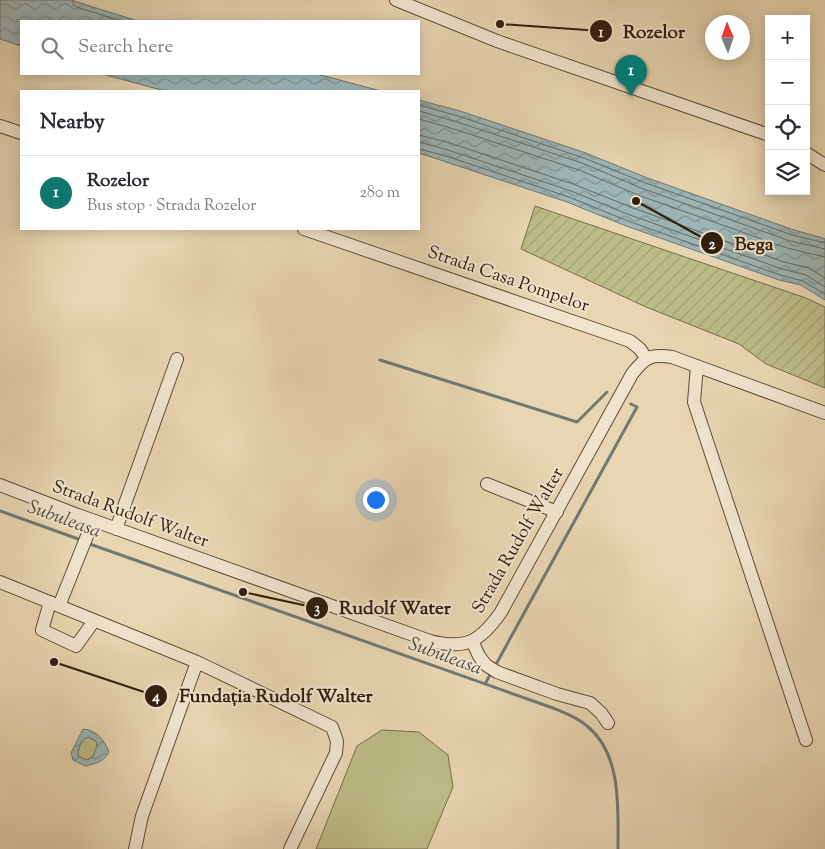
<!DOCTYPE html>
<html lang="en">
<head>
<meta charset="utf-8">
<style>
	body { margin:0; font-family:"Sorts Mill Goudy",serif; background:#f2f2f3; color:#2b2b33 }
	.controls { position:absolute; right:15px; top:15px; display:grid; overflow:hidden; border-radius:0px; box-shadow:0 2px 12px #0003 }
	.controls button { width:45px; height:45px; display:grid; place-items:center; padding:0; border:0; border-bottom:1px solid #e1e1e2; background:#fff; color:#2b2b33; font:25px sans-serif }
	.compass { position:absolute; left:705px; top:15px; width:45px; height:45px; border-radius:50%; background:#fff; box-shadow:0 2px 12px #0003; rotate:358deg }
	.you { position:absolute; left:375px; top:499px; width:18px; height:18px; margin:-12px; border:4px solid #fff; border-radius:50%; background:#1a73e8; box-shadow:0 0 0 8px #1a73e833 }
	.badge { display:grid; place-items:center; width:32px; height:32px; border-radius:50%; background:#0f766e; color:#fff; font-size:16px; font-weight:700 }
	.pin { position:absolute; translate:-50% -41px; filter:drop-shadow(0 1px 2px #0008) }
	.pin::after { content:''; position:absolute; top:26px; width:18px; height:15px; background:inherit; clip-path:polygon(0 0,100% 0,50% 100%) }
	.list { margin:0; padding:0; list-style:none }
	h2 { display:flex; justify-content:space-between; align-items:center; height:65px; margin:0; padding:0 20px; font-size:21px }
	h2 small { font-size:16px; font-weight:400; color:#7c7c81 }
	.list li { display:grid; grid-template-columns:32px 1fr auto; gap:15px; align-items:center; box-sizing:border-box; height:75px; padding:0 20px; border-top:1px solid #e1e1e2 }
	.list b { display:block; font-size:19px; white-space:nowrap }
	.list p { margin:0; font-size:16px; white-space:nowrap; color:#7c7c81 }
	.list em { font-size:16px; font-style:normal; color:#7c7c81 }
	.icon { flex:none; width:28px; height:28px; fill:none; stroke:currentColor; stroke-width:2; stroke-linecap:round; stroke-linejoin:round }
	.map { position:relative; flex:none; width:825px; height:849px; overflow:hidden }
	.search { position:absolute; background:#fff; box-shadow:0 2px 12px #0003; left:20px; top:20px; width:400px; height:55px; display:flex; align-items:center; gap:12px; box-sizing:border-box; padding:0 18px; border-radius:0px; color:#7c7c81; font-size:19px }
	.panel { position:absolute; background:#fff; box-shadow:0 2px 12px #0003; left:20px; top:90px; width:400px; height:140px; border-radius:0px }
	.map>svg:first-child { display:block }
	.grass { fill:#bcbc88; stroke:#766d4a }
	.garden { fill:url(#garden-furrows); stroke:#766d4a }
	.water { fill:url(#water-waves); stroke:#717973; fill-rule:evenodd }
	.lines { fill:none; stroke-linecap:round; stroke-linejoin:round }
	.shore { stroke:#666a62; stroke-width:1 }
	.stream { stroke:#717973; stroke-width:3 }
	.minor-casing { stroke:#5e4c36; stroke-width:14 }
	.minor { stroke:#f0e4cd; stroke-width:12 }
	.labels { text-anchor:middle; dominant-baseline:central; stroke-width:4; stroke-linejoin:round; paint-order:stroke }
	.street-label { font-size:18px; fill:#301e0c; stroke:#f0e4cd }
	.water-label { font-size:19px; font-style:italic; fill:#504c3f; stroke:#f0e4cd }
	.leader { fill:none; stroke:#301e0c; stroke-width:2 }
	.callout-dot { fill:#301e0c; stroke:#f0e4cd; stroke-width:2 }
	.mark-label { font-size:15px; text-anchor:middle; font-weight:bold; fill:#fff }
	.callout-label { font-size:19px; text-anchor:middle; font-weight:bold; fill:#301e0c; stroke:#f0e4cd; stroke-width:4; stroke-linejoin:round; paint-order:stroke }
</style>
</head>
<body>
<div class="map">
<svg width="825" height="849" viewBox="0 0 825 849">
	<defs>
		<pattern id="garden-furrows" width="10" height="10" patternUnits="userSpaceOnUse" patternTransform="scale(1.25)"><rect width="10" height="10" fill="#bcbc88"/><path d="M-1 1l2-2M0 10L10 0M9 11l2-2" fill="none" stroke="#a2a174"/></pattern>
		<pattern id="water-waves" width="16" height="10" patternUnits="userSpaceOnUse" patternTransform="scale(1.25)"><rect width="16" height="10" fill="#9cb6b7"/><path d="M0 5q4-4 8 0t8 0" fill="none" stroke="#809393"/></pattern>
	</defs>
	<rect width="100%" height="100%" fill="#e8d6b2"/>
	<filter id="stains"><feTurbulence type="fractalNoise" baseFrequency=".004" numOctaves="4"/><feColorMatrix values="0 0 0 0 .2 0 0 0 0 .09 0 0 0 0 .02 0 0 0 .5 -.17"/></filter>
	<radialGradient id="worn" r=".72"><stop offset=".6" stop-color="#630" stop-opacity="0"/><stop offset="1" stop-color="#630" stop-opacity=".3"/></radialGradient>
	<!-- grass -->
	<path class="grass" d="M382 730 419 732 448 755 453 787 427 849H316L357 746Z
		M88 737 96 741C99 750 94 756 87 760L78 756C78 748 80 741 88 737Z"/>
	<!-- garden -->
	<path class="garden" d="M535 206 806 298 825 307V388L766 364 739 344 646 307 521 249Z"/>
	<!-- water -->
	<path class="water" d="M0 0H71L138 21H21V46L0 39Z
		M102 74H317L381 91H165Z
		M419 100 460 111 586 153 645 177 794 230 823 238 825 239V300L801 285 779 280 626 226 567 202 419 153Z
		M83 729C97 730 104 740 109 752 104 762 95 764 85 766L73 760 71 753ZM88 737 96 741 97 745 93 757 87 760 78 756C78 748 80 741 88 737Z"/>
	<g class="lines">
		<!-- shore -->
		<path class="shore" d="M73 0V4L76 7 122 21
			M419 105 458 116 584 158 643 182 792 235 825 243
			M419 111 457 122 582 163 641 188 790 241 825 249
			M419 119 454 129 579 170 638 195 787 248 825 257
			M419 135 450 143 573 184 633 208 784 262 809 268 825 278
			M419 142 448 150 571 191 630 215 782 269 806 275 825 287
			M419 149 446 156 569 197 628 221 780 275 803 281 825 294"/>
		<!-- stream -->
		<path class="stream" d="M380 360 577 422 607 392
			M0 511 81 540
			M87 543 553 708C565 713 577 717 587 726 622 754 618 809 618 849
			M494 668 637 407 631 404
			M485 684 491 673"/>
		<defs>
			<path id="minor" d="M396 0 497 41 769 135
				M0 126 21 133
				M806 153 825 165
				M304 229 630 341 640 349 646 358
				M697 366 694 402 806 740
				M487 484 557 512
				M0 485 78 515 430 641C466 650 480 642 501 612L632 374C645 357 651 354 672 357L825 413
				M116 529 177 359
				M0 582 197 662 332 727 337 741 336 753 290 849
				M50 602 42 630 76 646 94 621
				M59 606 93 521
				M472 641 479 656 486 665 497 672 557 694 590 703 601 713 608 723
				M135 849 142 816 197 662"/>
		</defs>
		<!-- minor casing -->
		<use href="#minor" class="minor-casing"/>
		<!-- minor -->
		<use href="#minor" class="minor"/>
	</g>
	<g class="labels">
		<!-- street labels -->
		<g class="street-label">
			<text transform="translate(508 280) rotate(19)">Strada Casa Pompelor</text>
			<text transform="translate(130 515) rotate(20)">Strada Rudolf Walter</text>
			<text transform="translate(519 541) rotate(-60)">Strada Rudolf Walter</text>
		</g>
		<!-- water labels -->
		<g class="water-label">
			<text transform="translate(64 520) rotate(20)">Subuleasa</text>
			<text transform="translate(445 657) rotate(20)">Subuleasa</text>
		</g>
	</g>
	<!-- callouts -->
	<path class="leader" d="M500 24L601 31M636 201L712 243M243 592L317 608M54 662L156 696"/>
	<g class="callout-dot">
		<circle cx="500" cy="24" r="5"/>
		<circle cx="636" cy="201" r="5"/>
		<circle cx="243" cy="592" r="5"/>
		<circle cx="54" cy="662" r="5"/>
		<circle cx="601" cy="31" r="12"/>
		<circle cx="712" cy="243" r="12"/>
		<circle cx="317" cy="608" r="12"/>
		<circle cx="156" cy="696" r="12"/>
	</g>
	<g class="mark-label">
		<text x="601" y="37">1</text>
		<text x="712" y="249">2</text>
		<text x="317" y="613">3</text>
		<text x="156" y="701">4</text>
	</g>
	<g class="callout-label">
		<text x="654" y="38">Rozelor</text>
		<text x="754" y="250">Bega</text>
		<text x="395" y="614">Rudolf Water</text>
		<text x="276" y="702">Fundația Rudolf Walter</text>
	</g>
	<rect width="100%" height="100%" filter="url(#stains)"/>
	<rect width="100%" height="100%" fill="url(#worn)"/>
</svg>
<div class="controls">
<button>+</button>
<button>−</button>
<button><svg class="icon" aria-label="locate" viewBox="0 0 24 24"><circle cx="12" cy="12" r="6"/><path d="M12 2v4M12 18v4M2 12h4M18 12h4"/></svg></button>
<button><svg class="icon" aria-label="layers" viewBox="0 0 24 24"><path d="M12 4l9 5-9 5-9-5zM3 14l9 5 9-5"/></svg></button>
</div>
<svg class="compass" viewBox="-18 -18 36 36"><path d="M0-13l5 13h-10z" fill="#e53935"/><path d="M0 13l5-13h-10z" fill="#7c7c81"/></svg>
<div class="you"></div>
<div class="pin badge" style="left:631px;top:96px">1</div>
<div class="search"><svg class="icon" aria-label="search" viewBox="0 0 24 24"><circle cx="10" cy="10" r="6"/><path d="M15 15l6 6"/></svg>Search here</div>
<section class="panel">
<h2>Nearby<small></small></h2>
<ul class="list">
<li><span class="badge">1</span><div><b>Rozelor</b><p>Bus stop · Strada Rozelor</p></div><em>280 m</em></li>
</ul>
</section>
</div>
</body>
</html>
